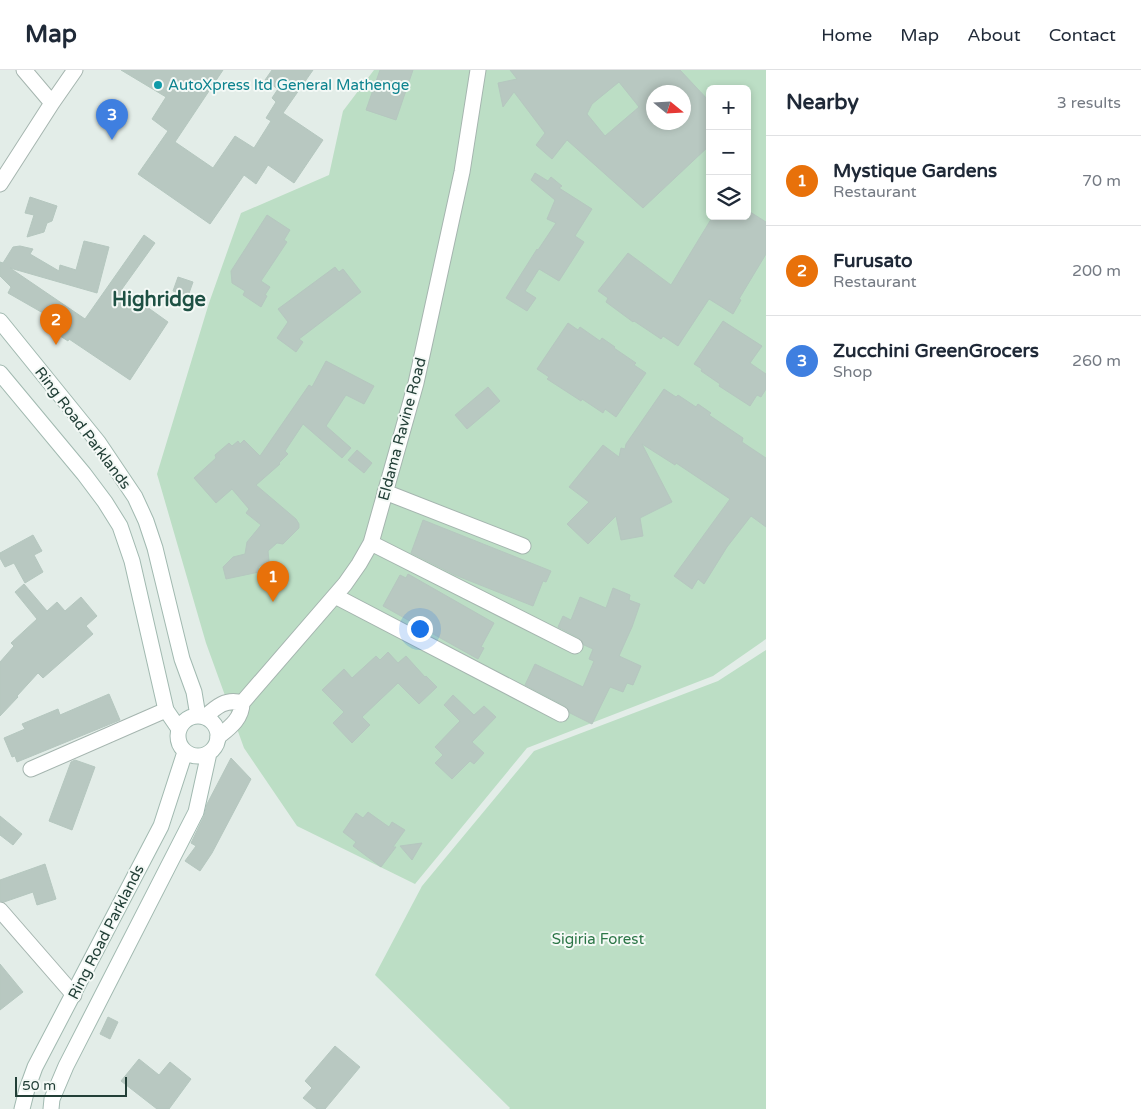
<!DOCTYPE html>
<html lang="en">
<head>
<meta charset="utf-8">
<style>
	body { margin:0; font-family:"Varela Round",sans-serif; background:#f2f2f3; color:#1f2937 }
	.controls { position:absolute; right:15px; top:15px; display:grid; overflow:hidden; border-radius:8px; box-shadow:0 2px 8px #0003 }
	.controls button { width:45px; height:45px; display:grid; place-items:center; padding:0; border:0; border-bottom:1px solid #e0e1e3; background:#fff; color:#1f2937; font:25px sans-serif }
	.compass { position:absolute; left:646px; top:15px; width:45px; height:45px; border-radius:50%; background:#fff; box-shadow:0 2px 8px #0003; rotate:108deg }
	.scale { position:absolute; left:15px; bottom:12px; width:112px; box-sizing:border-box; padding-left:5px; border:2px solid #223f37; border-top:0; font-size:14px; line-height:18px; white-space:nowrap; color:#223f37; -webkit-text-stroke:4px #f4f9f6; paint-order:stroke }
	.you { position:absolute; left:419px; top:558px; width:18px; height:18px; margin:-12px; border:4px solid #fff; border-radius:50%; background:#1a73e8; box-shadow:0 0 0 8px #1a73e833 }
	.badge { display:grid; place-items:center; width:32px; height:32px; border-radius:50%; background:#b45309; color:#fff; font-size:16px; font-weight:700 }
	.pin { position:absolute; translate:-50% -41px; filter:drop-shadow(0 1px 2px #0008) }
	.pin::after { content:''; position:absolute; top:26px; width:18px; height:15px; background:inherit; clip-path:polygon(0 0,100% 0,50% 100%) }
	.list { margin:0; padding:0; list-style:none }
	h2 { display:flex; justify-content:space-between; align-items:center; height:65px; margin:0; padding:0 20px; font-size:21px }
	h2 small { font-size:16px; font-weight:400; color:#747a83 }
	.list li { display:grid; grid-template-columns:32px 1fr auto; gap:15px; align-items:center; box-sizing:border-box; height:90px; padding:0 20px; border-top:1px solid #e0e1e3 }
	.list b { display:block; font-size:19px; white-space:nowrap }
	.list p { margin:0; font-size:16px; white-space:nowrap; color:#747a83 }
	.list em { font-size:16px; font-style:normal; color:#747a83 }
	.icon { flex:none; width:28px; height:28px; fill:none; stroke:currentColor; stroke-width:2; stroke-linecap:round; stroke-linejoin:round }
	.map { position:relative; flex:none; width:766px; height:1039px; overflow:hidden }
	header { display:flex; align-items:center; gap:30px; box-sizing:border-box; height:70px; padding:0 25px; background:#fff; border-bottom:1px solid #e0e1e3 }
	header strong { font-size:24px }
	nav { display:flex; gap:28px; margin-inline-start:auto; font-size:18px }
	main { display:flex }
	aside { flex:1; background:#fff }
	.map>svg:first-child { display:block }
	.green { fill:#bcdec5; fill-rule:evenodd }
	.building { fill:#b8c8c1; stroke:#b5c7bf; fill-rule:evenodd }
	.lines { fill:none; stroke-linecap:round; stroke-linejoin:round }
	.street-casing { stroke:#a5b5af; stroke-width:17 }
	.secondary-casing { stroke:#a1b9b0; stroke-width:17 }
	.street { stroke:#fff; stroke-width:15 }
	.secondary { stroke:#fff; stroke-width:15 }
	.culture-dot { fill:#0f9aa8; stroke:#f4f9f6; stroke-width:2 }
	.labels { text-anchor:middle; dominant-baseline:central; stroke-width:4; stroke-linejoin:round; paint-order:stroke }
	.culture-label { font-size:15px; fill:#0d838f; stroke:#f4f9f6; text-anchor:start }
	.street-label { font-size:15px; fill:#223f37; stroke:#f4f9f6 }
	.park-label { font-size:15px; fill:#2c7647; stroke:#f4f9f6 }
	.district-label { font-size:20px; font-weight:bold; fill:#1e5144; stroke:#f4f9f6 }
</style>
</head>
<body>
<header>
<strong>Map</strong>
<nav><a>Home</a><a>Map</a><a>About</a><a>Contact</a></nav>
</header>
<main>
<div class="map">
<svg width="766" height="1039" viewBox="0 0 766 1039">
	<rect width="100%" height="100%" fill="#e3ede8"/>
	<!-- green -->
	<path class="green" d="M374 0H766V569L713 606 527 678 415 814 297 756 244 678 206 573 157 404 209 233 241 143 329 105 343 41ZM710 19H747V146H710ZM654 22H684V52H654Z
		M766 580V1039H509L510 1038 375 905 422 816 534 681 718 611Z"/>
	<!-- building -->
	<path class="building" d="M121 0H223L175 72 213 98 235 66 254 78 271 51 266 48 276 32 272 28 278 19 265 10 272 0H313L283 43 323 70 294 113 268 95 256 114 244 105 210 154 138 104 168 61 152 49 166 27Z
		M380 0H413L396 50 366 40Z
		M510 0H680L710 32V75L643 138 567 70 552 89 536 75 545 63 514 22 503 37 498 13 517 9ZM619 12 639 37 605 66 587 44 592 34ZM654 22H684V52H654Z
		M535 103 548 111 551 107 562 116 559 118 592 139 575 166 584 172 559 211 539 199 525 221 536 228 527 241 506 228 537 179 538 180 556 153 547 149 555 130 531 110Z
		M30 127 57 136 52 151 47 153 44 162 27 167 34 145 25 143Z
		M747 140 766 152V184L739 229 741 230 733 244 709 229 678 276 663 266 661 269 634 251 633 252 606 232 608 228 598 221 628 183 671 215 713 146H747Z
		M267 145 290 160 284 170 287 172 261 211 270 217 265 225 267 226 261 237 243 225 245 221 232 213 231 201Z
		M144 165 155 173 122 219 168 252 130 310 69 269 68 271 49 259 53 253 42 245 43 243 8 223 11 217 0 206V192L3 193 13 177 20 176 33 179 30 184 59 201 60 195 76 200 84 171 109 177 97 223 10 198 85 249Z
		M335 197 339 202 343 199 361 222 299 269 303 272 296 282 277 268 288 252 278 239Z
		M178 207 193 212 188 226 173 221Z
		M723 251 762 276 750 293 766 304V319L761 327 757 325 750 336 719 316 720 314 701 301 702 299 694 294Z
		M568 253 578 260 580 257 600 271 602 268 615 277 614 278 636 293 634 295 646 303 616 347 605 339 603 343 582 329 581 331 547 309 549 307 537 299Z
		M326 291 374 316 364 334 346 325 326 356 351 378 342 388 303 354 285 381 288 384 279 393 280 394 256 415 296 449 299 454V458L283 474 277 473 268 481 269 491 258 497 259 502 226 509 223 497 233 487 245 484 247 472 261 455 246 443 249 439 232 419 216 433 194 408 216 388 215 385 229 373 232 376 238 371 240 374 244 370 260 386 309 315 312 317Z
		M488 317 500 331 467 359 455 345Z
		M664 319 676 327 678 325 696 337 698 334 711 343 709 345 743 368 742 372 766 388V457L751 446 727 477 704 514 698 509 692 519 674 506 730 429 676 393 675 395 642 374 672 432 640 448 643 466 621 470 616 446 588 474 567 454 589 432 569 417 603 375 619 387 621 378 625 379 626 374Z
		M357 380 372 393 364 403 348 390Z
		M423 450 551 501 546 512 543 511 533 536 455 505 411 483Z
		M33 465 42 481 34 485 43 502 25 513 14 493 5 497 0 488V483Z
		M408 504 494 553 481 577 484 578 478 589 383 536 400 505 406 508Z
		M24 514 47 541 57 532 65 541 81 527 97 546 86 556 93 564 43 608 38 603 17 626 18 627 0 646V592L14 576 11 573 37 549 15 522Z
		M613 518 630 525 629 530 640 534 632 557 619 586 641 596 633 615 627 613 623 622 610 617 592 654 570 643 565 636 525 615 535 594 583 617 594 591 589 589 593 579 584 575 579 568 558 557 563 546 571 550 580 527 606 538Z
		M388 582 398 593 406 586 425 607 426 606 437 617 419 634 398 613 362 647 370 655 352 673 333 653 344 642 322 620 344 599 352 608 376 586 380 590Z
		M109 624 120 650 17 692 15 686 12 687 4 668 25 659 22 654 58 639 60 645Z
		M453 625 474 645 484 636 496 647 472 672 484 683 474 694 470 691 452 709 435 693 443 685 435 677 460 651 444 635Z
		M231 688 251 709 212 783 200 801 185 791 196 776 191 773 204 746 207 734Z
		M75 690 95 697 72 760 49 751 71 692Z
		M368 742 389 757 392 752 405 760 393 777H396L381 797 353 776 356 772 343 762 356 743 363 748Z
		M0 746 22 764 13 775 0 765Z
		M422 773 412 790 400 776Z
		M45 794 56 829 37 835 33 822 4 832 0 831V810Z
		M0 894 23 922 0 940Z
		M108 947 118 952 110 969 100 964Z
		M335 976 360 997 325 1039H317L303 1028 312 1018 305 1011Z
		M139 989 159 1005 170 992 191 1009 169 1039H157L121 1011Z"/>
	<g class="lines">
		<defs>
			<path id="street" d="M24 0 52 33
				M0 114 52 33 75 0
				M385 422 523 476
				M371 473 575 576
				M335 526 561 644
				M242 633 345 514 359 494 371 473 416 313 462 102 478 0
				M205 647C216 637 226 628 242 633
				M218 667C229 658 242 649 242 633
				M31 699 166 640
				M0 840 74 925"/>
			<path id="secondary" d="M0 251 98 372 135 427 146 451 155 478 182 589 194 622 198 646
				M0 303 84 404 105 432 120 456 132 491 166 640 179 659
				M178 666a20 20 0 1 1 40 0a20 20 0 1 1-40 0Z
				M22 1039 27 1019 35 997 161 756 185 682
				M51 1039 52 1029 66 996 196 742 209 683"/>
		</defs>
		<!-- street casing -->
		<use href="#street" class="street-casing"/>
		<!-- secondary casing -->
		<use href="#secondary" class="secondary-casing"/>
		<!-- street -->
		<use href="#street" class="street"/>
		<!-- secondary -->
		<use href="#secondary" class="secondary"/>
	</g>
	<!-- markers -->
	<circle class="culture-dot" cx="158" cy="15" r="5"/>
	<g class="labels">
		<!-- culture labels -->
		<g class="culture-label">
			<text x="168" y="15">AutoXpress ltd General Mathenge</text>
		</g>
		<!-- street labels -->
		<g class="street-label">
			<text transform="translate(83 358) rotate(53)">Ring Road Parklands</text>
			<text transform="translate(402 359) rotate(-75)">Eldama Ravine Road</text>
			<text transform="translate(106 862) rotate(-63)">Ring Road Parklands</text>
		</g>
		<!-- park labels -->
		<g class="park-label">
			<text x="598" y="869">Sigiria Forest</text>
		</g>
		<!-- district labels -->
		<g class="district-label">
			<text x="159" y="230">Highridge</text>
		</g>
	</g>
</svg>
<div class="controls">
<button>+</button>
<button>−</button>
<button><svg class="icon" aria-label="layers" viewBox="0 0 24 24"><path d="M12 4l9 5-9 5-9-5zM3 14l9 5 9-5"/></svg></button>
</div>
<svg class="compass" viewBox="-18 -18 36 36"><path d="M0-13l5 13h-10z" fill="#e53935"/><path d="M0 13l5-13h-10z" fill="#747a83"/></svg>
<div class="scale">50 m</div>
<div class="you"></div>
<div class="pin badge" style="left:273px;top:532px;background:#e8710a">1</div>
<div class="pin badge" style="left:56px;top:275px;background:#e8710a">2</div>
<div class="pin badge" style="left:112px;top:70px;background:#3f7fe0">3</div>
</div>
<aside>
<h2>Nearby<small>3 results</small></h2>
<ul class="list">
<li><span class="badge" style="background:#e8710a">1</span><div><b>Mystique Gardens</b><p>Restaurant</p></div><em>70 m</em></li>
<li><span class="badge" style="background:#e8710a">2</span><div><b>Furusato</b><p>Restaurant</p></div><em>200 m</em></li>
<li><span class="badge" style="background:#3f7fe0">3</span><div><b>Zucchini GreenGrocers</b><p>Shop</p></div><em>260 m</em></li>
</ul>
</aside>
</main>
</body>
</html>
